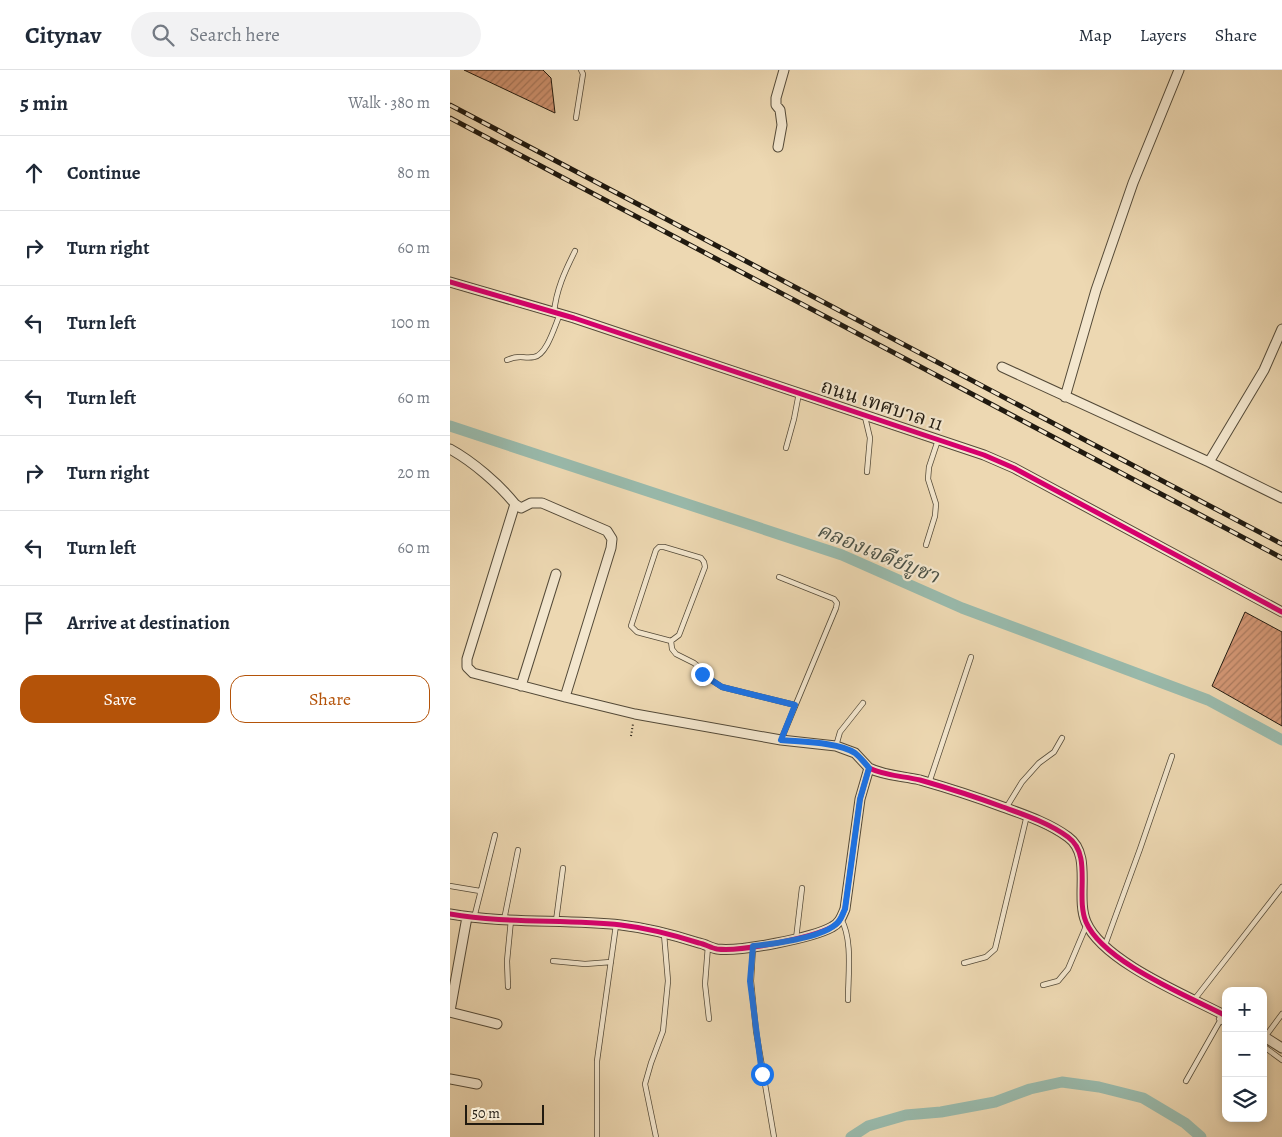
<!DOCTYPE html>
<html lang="en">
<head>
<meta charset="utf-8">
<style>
	body { margin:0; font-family:Alegreya,"Noto Serif Thai",serif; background:#f2f2f3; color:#1f2937 }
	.controls { position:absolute; right:15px; bottom:15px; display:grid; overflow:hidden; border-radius:10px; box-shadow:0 2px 8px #0003 }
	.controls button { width:45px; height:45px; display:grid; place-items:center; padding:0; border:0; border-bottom:1px solid #e0e1e3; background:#fff; color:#1f2937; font:25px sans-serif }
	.scale { position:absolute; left:15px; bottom:12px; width:79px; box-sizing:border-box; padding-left:5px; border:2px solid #211a10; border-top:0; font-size:14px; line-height:18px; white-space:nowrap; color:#211a10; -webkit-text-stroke:4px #f3e6cd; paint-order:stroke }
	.stop { position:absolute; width:15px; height:15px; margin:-11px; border:4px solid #1a73e8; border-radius:50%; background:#fff }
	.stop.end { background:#1a73e8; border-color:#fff; box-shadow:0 1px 5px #0008 }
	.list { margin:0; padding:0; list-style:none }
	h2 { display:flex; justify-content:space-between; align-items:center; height:65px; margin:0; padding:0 20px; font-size:21px }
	h2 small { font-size:16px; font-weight:400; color:#747a83 }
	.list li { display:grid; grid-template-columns:32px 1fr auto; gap:15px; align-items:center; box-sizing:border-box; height:75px; padding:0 20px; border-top:1px solid #e0e1e3 }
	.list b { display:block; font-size:19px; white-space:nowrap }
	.list em { font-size:16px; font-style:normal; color:#747a83 }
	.actions { display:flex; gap:10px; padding:15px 20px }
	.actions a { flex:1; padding:11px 0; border:1px solid #b45309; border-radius:15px; text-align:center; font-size:18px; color:#b45309 }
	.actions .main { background:#b45309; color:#fff }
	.icon { flex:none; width:28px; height:28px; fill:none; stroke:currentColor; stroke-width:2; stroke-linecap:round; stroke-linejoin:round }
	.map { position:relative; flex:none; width:832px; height:1067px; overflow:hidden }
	header { display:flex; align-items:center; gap:30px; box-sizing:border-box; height:70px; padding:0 25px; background:#fff; border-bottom:1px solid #e0e1e3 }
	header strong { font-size:24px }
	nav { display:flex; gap:28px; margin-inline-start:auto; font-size:18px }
	.search { width:350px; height:45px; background:#f2f2f3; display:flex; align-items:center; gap:12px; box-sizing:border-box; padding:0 18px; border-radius:28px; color:#747a83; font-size:19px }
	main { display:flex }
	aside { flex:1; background:#fff }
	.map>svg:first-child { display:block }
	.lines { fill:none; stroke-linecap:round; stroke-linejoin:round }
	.canal { stroke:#99baac; stroke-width:11 }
	.building { fill:url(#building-hatch); stroke:#211a10 }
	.lane-casing { stroke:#544a38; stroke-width:6 }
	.street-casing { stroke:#544a38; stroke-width:11 }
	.path { stroke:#211a10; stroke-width:2; stroke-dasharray:1 2.5; stroke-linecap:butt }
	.lane { stroke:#f3e6cd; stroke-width:4.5 }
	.street { stroke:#f3e6cd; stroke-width:9 }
	.rail-casing { stroke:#211a10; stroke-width:5 }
	.rail { stroke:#f3e6cd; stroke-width:3; stroke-dasharray:9; stroke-linecap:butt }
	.cycleway-casing { stroke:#f3e6cd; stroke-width:8 }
	.cycleway { stroke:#d6006c; stroke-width:5 }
	.route { stroke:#1a73e8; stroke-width:6 }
	.labels { text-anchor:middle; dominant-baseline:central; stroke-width:4.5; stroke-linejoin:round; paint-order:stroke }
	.street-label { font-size:20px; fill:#211a10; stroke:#f3e6cd }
	.water-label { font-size:21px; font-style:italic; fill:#4b5247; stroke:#f3e6cd }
</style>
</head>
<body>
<header>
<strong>Citynav</strong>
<div class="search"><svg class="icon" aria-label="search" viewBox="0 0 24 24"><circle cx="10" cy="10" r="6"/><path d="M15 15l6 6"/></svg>Search here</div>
<nav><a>Map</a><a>Layers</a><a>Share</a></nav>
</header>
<main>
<aside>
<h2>5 min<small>Walk · 380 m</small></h2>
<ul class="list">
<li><svg class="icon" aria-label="ahead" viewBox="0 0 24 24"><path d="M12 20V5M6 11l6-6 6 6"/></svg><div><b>Continue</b></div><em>80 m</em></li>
<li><svg class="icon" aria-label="right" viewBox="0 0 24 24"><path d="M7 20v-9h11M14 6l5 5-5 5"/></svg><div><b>Turn right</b></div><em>60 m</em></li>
<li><svg class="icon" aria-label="left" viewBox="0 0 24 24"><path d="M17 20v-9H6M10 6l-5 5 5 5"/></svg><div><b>Turn left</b></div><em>100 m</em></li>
<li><svg class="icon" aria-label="left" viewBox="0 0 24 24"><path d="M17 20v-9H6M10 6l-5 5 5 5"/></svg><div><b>Turn left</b></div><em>60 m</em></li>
<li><svg class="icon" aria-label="right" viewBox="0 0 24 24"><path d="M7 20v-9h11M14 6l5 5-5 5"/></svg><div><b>Turn right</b></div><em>20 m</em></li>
<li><svg class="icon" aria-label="left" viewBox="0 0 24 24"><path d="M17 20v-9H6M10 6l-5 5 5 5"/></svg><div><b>Turn left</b></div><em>60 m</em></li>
<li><svg class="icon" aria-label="arrive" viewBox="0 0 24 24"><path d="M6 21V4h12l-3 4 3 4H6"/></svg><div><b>Arrive at destination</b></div></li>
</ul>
<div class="actions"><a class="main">Save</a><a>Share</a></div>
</aside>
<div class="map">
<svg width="832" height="1067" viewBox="0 0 832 1067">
	<defs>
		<pattern id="building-hatch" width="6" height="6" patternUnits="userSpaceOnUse" patternTransform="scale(1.25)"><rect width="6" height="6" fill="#d39674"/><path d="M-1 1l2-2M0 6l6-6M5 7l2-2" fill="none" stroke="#ab7a5e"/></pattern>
	</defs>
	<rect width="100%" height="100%" fill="#edd8b2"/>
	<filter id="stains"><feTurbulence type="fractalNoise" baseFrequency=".004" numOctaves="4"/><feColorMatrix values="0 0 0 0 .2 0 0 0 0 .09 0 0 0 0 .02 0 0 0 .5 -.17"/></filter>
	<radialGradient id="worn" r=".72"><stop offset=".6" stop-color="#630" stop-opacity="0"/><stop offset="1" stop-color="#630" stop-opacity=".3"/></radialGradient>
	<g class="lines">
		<!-- canal -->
		<path class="canal" d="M0 356 392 485 512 538 758 630 832 670
			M401 1067 418 1056 456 1045 491 1042 545 1032 580 1019 612 1012 649 1017 693 1028 735 1053 751 1067"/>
	</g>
	<!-- building -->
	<path class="building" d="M14 0H93L101 8 105 43Z
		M795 542 832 562V656L762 616Z"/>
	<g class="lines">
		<defs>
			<path id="lane" d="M126 48 133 4 131 0
				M104 243C106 220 115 201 125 181
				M57 290C70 284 73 289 84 287 97 285 105 255 110 244
				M415 347 420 368 417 402
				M336 378 344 349 349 323
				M476 475 485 446 486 434 478 409 479 397 488 370
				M329 507 384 529 387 533 386 538 331 670
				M221 571 187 562 181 556 206 480 209 477H214L251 488 254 492 255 497 229 565 221 571 222 579 226 584 244 593 249 597 252 604 272 617 345 635
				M386 676 390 662 413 633
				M479 713 521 587
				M556 738 572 712 589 693 604 682 612 668
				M0 816 30 821
				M24 848 45 765
				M391 849C403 869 398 906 398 930
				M54 850 68 780
				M106 851 113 798
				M346 869 352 818
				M655 875 690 779 722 686
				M258 876 255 914 259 949
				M303 878 301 911 306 961 324 1067
				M103 891 135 894 161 892
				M514 893 536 887 545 879 577 745
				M593 915 608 911 618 899 637 854
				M58 917 57 891 61 850
				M744 930 832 817
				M769 949 776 955
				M815 967 832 944
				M813 976 832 990
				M736 1011 770 951
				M147 1067V991L166 855
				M206 1067 195 1014 201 993 213 961 218 911 214 864"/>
			<path id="street" d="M328 77 332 55 330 40 326 35V28L334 0
				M0 212 124 248 534 385 564 398 832 542
				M552 297 759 392 832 428
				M615 327 646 220 683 113 729 0
				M0 379C22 391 49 414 65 434L17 589V597L23 603 115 627 185 644 331 670 386 676 405 683 419 698
				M759 392 814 300 832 259
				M65 434 71 438 81 433H92L157 461 162 469 161 478 115 627
				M71 616 106 504
				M0 844C56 854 114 849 171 855 197 858 224 865 249 873 255 874 261 878 267 879 290 882 362 868 382 857 390 853 392 846 395 839L410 729 419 698C435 706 453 706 470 710 498 718 526 727 553 737 575 745 599 753 618 767 643 785 625 826 636 852 653 892 738 926 776 946
				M0 941 17 847
				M0 942 47 954
				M813 966 832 978
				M0 1009 27 1014"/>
		</defs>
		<!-- lane casing -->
		<use href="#lane" class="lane-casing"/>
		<!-- street casing -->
		<use href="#street" class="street-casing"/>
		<!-- path -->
		<path class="path" d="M181 666 183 654"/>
		<!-- lane -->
		<use href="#lane" class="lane"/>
		<!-- street -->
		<use href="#street" class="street"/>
		<defs>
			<path id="rail" d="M0 35 832 474
				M0 48 832 488"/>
		</defs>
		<!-- rail casing -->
		<use href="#rail" class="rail-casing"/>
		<!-- rail -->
		<use href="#rail" class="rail"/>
		<defs>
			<path id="cycleway" d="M0 212 124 248 534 385 564 398 832 542
				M0 844C56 854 114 849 171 855 197 858 224 865 249 873 255 874 261 878 267 879 290 882 362 868 382 857 390 853 392 846 395 839L410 729 419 698C435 706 453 706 470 710 498 718 526 727 553 737 575 745 599 753 618 767 643 785 625 826 636 852 653 892 738 926 776 946"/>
		</defs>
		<!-- cycleway casing -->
		<use href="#cycleway" class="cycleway-casing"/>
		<!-- cycleway -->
		<use href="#cycleway" class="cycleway"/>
	</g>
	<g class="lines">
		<!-- route -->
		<path class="route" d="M252 604 272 617 345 635 331 670C352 672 388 672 405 683 410 687 415 693 419 698L410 729 395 839C392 845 391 851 385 855 369 868 323 874 303 876L300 911 312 1004"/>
	</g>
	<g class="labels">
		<!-- street labels -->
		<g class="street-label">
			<text transform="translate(432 335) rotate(18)">ถนน เทศบาล 11</text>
		</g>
		<!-- water labels -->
		<g class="water-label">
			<text transform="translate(428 483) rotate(22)">คลองเจดีย์บูชา</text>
		</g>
	</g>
	<rect width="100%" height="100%" filter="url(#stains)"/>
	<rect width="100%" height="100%" fill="url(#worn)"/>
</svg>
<div class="controls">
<button>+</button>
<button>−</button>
<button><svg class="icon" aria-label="layers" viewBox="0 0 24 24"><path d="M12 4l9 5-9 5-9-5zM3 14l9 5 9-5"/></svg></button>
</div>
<div class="scale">50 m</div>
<div class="stop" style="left:312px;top:1004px"></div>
<div class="stop end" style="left:252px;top:604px"></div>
</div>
</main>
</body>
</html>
